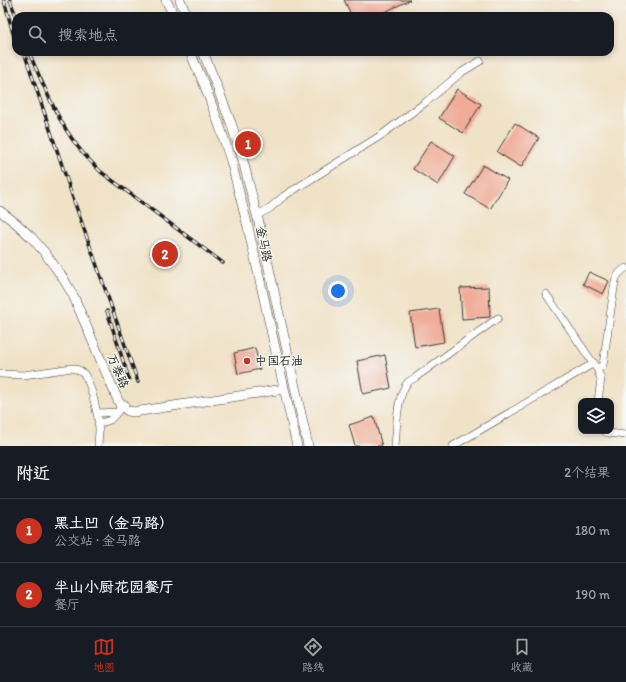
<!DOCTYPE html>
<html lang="zh">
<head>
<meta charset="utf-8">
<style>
	body { margin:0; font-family:Itim,"LXGW WenKai TC",sans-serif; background:#20242c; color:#f1f3f6 }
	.controls { position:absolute; right:12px; bottom:12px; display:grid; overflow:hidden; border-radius:8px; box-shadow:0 2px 6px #0003 }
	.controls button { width:36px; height:36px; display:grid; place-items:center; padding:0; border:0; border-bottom:1px solid #363941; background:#171b24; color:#f1f3f6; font:20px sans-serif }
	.you { position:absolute; left:338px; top:291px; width:14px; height:14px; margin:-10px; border:3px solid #fff; border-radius:50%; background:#1a73e8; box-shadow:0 0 0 6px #1a73e833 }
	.badge { display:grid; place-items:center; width:26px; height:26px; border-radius:50%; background:#c8321e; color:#fff; font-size:13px; font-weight:700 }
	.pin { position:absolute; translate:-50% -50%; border:2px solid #fff; box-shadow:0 1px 4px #0006 }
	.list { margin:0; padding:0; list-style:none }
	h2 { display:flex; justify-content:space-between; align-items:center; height:52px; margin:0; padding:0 16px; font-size:17px }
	h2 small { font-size:13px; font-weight:400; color:#9ea1a6 }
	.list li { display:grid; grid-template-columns:26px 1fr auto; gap:12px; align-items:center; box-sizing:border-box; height:64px; padding:0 16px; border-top:1px solid #363941 }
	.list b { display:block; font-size:15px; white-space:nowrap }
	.list p { margin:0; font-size:13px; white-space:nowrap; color:#9ea1a6 }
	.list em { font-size:13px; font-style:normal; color:#9ea1a6 }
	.icon { flex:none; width:22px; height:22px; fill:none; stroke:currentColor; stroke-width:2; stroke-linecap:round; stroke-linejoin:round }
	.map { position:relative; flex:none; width:626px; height:446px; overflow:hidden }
	.search { position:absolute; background:#171b24; box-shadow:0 2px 6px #0003; left:12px; right:12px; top:12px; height:44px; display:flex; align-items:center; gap:10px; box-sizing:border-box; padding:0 14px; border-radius:12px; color:#9ea1a6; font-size:15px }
	.sheet { height:180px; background:#171b24 }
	nav { display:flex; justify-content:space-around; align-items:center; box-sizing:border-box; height:56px; border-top:1px solid #363941; background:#171b24; font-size:11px; color:#9ea1a6 }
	nav a { display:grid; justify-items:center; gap:2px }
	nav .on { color:#c8321e }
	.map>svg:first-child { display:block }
	.building { fill:#f0ac98 }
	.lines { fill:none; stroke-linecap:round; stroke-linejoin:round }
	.street-casing { stroke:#3c3a36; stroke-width:8 }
	.secondary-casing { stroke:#3c3a36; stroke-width:10 }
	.street { stroke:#fff; stroke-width:7 }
	.secondary { stroke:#fff; stroke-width:9 }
	.rail-casing { stroke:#1c1c1c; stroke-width:3.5 }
	.rail { stroke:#f6f6f2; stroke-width:2; stroke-dasharray:6; stroke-linecap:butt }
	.poi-dot { fill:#c8321e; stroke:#f6f6f2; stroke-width:1.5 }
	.labels { text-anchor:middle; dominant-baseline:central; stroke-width:3; stroke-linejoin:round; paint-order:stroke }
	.street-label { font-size:12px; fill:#1c1c1c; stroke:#f6f6f2 }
	.poi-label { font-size:12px; fill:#1c1c1c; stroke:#f6f6f2; text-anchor:start }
</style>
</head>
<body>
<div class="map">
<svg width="626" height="446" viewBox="0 0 626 446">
	<rect width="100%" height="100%" fill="#f6f6f2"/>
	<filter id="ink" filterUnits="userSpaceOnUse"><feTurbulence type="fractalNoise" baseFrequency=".025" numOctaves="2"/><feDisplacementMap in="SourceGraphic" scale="8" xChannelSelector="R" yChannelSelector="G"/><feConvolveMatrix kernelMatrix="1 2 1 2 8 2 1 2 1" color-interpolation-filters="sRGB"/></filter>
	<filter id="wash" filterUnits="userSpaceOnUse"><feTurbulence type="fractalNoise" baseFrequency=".012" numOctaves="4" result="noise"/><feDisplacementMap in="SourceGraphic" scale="16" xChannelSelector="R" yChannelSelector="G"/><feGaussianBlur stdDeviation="0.9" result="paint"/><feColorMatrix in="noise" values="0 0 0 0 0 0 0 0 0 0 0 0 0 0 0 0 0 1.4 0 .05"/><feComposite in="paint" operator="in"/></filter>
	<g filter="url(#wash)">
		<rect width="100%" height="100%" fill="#f0e2c7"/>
		<g id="blocks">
			<!-- building -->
			<path class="building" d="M344 0H410L376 16H352Z
				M457 89 481 104 463 133 439 118Z
				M515 123 539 138 521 167 497 152Z
				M431 141 455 156 438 185 413 169Z
				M483 165 508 180 490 209 465 194Z
				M589 272 609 281 603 294 583 284Z
				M489 287 490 317 462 319 460 288Z
				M439 309 444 342 415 347 410 313Z
				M255 348 260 369 238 374 234 353Z
				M385 355 391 388 363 394 357 361Z
				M374 417 382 446H355L349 425Z"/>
		</g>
	</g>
	<g filter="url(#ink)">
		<use href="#blocks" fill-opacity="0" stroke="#3c3a36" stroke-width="1"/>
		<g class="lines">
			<defs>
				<path id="street" d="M257 215 269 209 284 196 380 136 426 102 462 72 480 61
					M546 294 597 369 601 379 598 401
					M597 369 603 365 615 281C617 275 620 271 626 268
					M0 374 24 375 72 368C76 369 80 370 83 373 91 381 99 419 99 430 99 435 98 441 98 446
					M97 413 117 412
					M98 424 110 420 125 404
					M604 431 608 433 626 435
					M395 446C397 428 396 396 408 382 410 380 414 379 416 377L498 318
					M453 446 594 363"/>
				<path id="secondary" d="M166 0 174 16
					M180 0 187 16
					M190 52 204 84 220 127 231 161 248 227 297 446
					M203 52 214 79 231 123 242 157 259 223 308 446
					M0 211 17 224 32 238 45 253 63 278 73 295 120 405 128 411 134 412 284 389"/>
			</defs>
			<!-- street casing -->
			<use href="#street" class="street-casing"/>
			<!-- secondary casing -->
			<use href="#secondary" class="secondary-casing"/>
			<!-- street -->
			<use href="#street" class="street"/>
			<!-- secondary -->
			<use href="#secondary" class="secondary"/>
			<defs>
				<path id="rail" d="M4 0 16 44
					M10 0 16 16
					M24 52 73 198 138 382
					M30 55C44 86 57 120 78 147 85 156 93 164 101 172L223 263
					M107 311 129 379"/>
			</defs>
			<!-- rail casing -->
			<use href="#rail" class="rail-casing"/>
			<!-- rail -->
			<use href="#rail" class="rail"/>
		</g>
	</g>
	<!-- markers -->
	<circle class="poi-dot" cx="247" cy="361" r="4"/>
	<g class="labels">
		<!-- street labels -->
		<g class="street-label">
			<text transform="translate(264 244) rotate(78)">金马路</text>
			<text transform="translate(118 371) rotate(67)">万泰路</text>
		</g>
		<!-- poi labels -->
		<g class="poi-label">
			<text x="255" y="361">中国石油</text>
		</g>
	</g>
</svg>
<div class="controls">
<button><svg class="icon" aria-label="layers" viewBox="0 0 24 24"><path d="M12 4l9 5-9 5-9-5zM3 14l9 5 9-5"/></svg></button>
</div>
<div class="you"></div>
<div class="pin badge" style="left:248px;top:144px">1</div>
<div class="pin badge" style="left:165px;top:254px">2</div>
<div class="search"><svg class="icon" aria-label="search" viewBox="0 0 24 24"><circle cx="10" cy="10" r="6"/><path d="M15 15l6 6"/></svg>搜索地点</div>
</div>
<section class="sheet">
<h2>附近<small>2个结果</small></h2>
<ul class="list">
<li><span class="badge">1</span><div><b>黑土凹（金马路）</b><p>公交站 · 金马路</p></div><em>180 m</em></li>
<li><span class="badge">2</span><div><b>半山小厨花园餐厅</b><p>餐厅</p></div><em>190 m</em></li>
</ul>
</section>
<nav>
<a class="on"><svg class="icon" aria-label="map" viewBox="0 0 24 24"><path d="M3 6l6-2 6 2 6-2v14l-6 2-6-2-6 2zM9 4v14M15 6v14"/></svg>地图</a>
<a><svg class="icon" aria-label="directions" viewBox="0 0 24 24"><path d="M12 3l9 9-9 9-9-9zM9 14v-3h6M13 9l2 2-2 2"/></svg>路线</a>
<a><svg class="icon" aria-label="saved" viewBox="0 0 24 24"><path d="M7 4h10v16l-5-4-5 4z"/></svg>收藏</a>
</nav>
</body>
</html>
